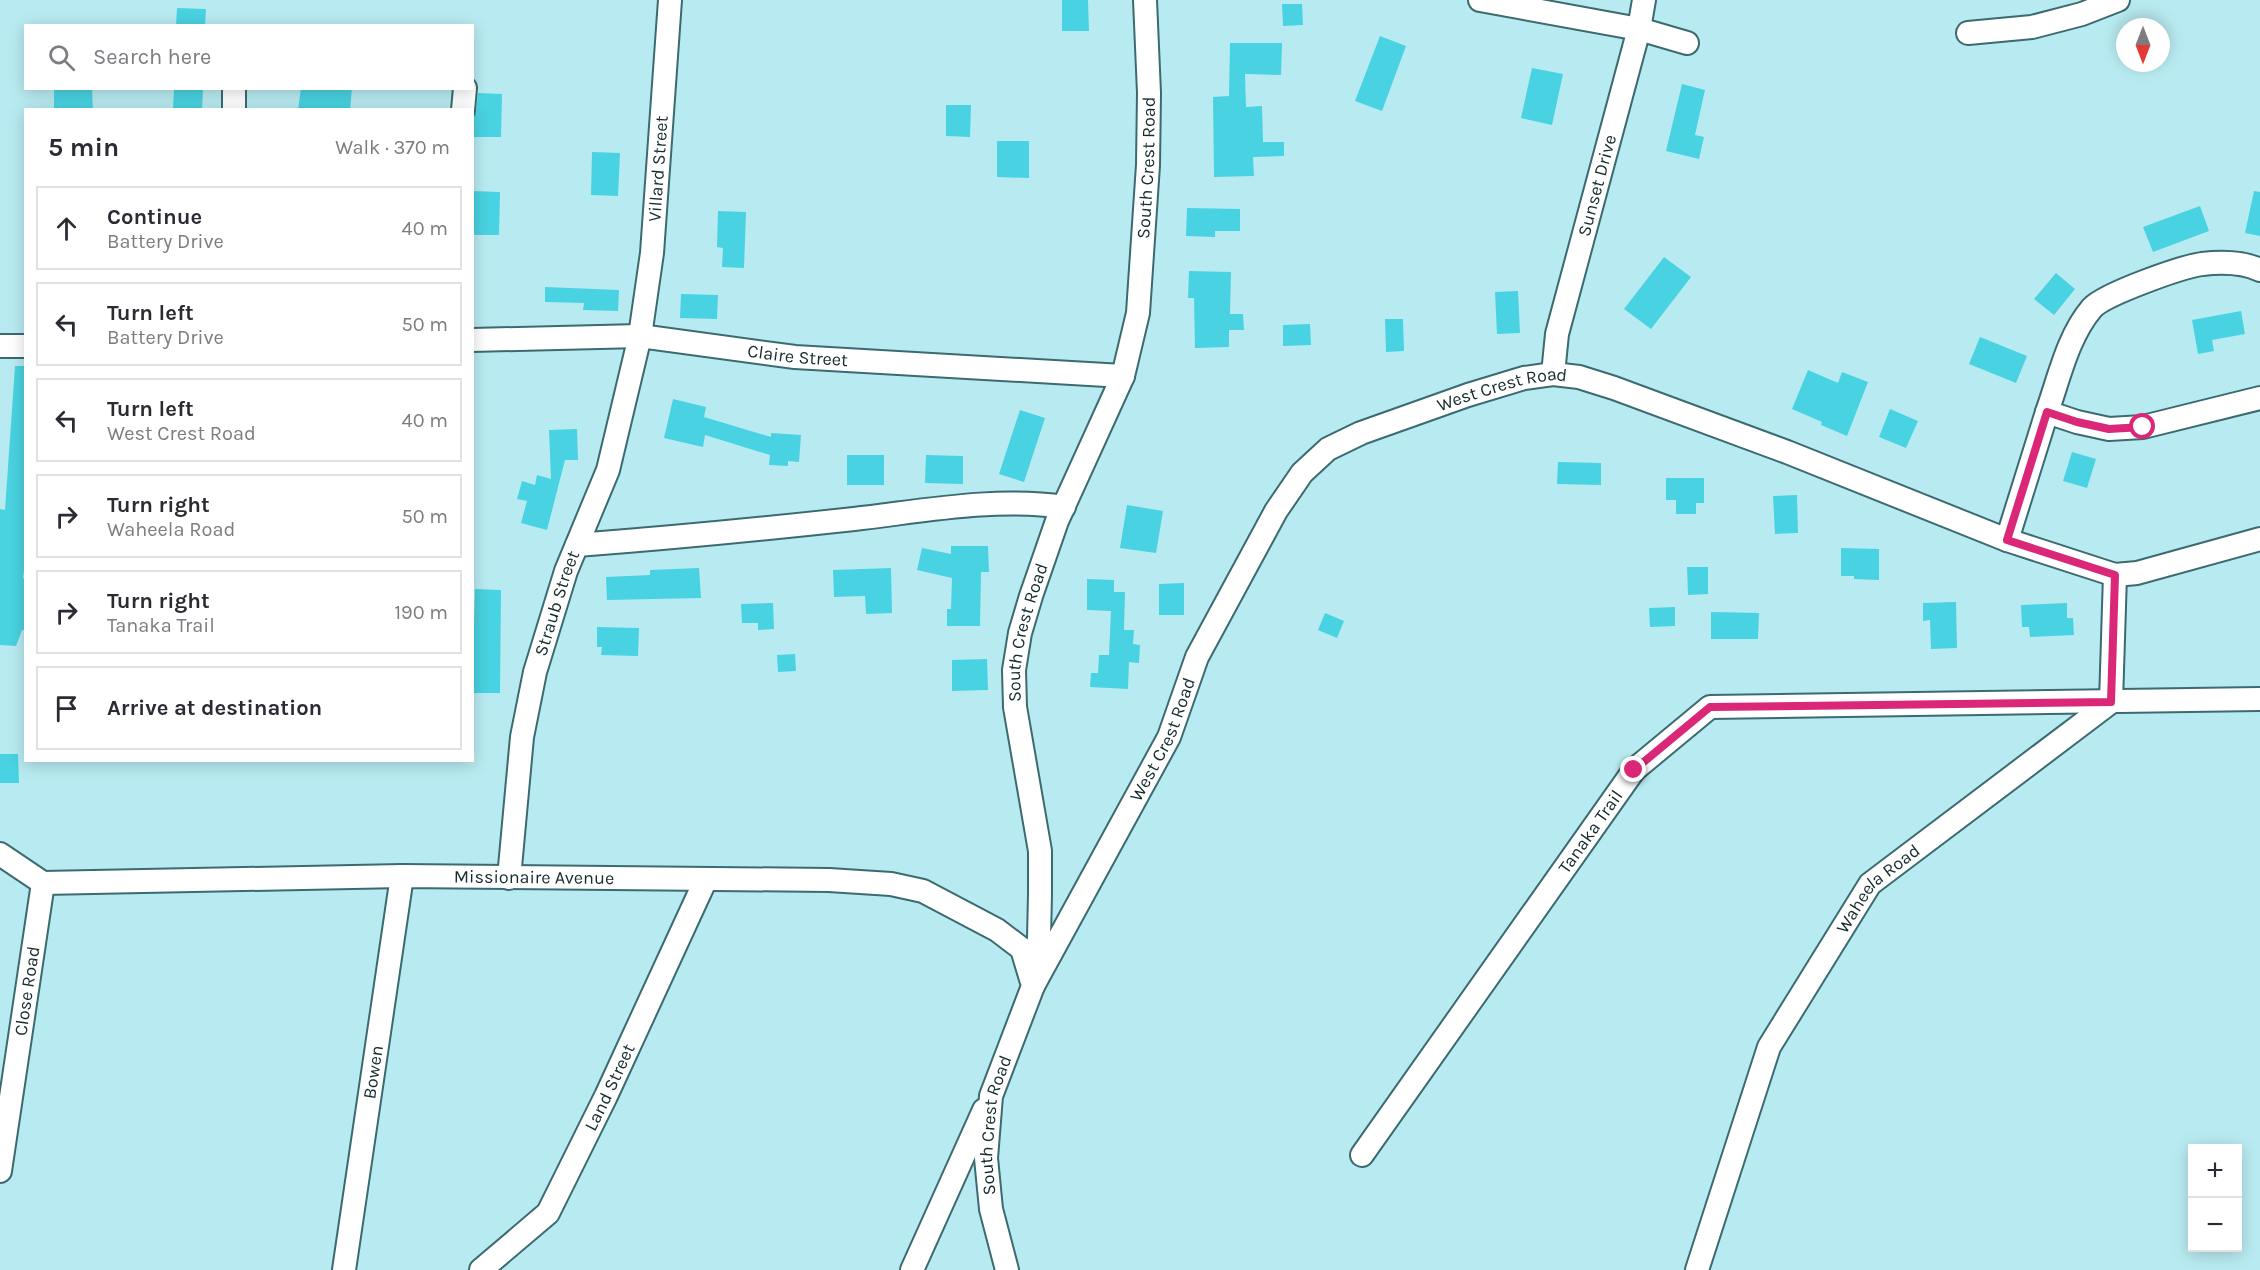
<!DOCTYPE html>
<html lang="en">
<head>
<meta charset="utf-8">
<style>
	body { margin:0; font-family:Karla,sans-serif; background:#f7f7f7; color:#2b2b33 }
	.controls { position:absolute; right:18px; bottom:18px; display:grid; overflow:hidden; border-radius:0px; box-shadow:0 3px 15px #0003 }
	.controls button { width:54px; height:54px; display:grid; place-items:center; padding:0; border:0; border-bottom:2px solid #e1e1e2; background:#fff; color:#2b2b33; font:30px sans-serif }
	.compass { position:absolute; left:2116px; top:18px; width:54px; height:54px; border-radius:50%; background:#fff; box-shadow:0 3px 15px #0003; rotate:180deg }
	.stop { position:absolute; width:18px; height:18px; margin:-14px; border:4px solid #db2777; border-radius:50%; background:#fff }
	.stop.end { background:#db2777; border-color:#fff; box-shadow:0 2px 6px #0008 }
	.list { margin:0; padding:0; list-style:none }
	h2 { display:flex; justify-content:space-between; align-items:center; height:78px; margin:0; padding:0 24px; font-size:26px }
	h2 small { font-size:20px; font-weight:400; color:#7c7c81 }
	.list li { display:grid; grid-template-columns:39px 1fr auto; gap:18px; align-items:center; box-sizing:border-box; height:84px; margin:0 12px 12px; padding:0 12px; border:2px solid #e1e1e2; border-radius:0px }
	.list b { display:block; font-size:22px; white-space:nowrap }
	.list p { margin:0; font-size:20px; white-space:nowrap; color:#7c7c81 }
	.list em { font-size:20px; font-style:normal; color:#7c7c81 }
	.icon { flex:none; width:33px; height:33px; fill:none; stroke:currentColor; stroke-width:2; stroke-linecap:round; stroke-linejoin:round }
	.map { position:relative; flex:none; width:2260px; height:1270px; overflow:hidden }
	.search { position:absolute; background:#fff; box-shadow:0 3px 15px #0003; left:24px; top:24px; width:450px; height:66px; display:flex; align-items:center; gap:15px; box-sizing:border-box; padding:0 21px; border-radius:0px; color:#7c7c81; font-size:22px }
	.panel { position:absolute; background:#fff; box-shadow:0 3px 15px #0003; left:24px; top:108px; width:450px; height:654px; border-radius:0px }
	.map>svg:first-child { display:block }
	.building { fill:#49d2e1 }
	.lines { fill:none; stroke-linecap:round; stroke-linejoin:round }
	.minor-casing { stroke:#3b6a70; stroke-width:26 }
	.minor { stroke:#fff; stroke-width:22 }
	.route { stroke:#db2777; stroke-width:8 }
	.labels { text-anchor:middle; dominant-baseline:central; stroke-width:4.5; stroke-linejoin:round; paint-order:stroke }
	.street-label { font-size:18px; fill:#172b2d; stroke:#fff }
</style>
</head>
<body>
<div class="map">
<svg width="2260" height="1270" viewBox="0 0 2260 1270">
	<rect width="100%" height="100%" fill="#b8ebf1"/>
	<!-- building -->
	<path class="building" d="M1062 0H1088L1089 31H1062Z
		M1282 4H1302L1303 25 1283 26Z
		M177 8 206 9 205 26H176Z
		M1380 36 1406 46 1382 111 1355 101Z
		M1230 43H1282L1281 75 1245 74 1246 107 1262 106 1263 142H1284V156L1253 157 1254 176 1214 177 1213 97 1229 96Z
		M1532 68 1563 74 1552 125 1521 118Z
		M1682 84 1705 90 1695 135 1704 137 1699 159 1666 151Z
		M174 88H203L202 110 173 109Z
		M301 88H352L350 110H298Z
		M92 89 93 110H54V90Z
		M478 93 502 94 501 137H472V119L476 111Z
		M946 105H971L970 137 946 136Z
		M997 141H1029V178L997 177Z
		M592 152 620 153 618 196 591 195Z
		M472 191 500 192 499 235H472Z
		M2254 191 2260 192V236L2245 233Z
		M2200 206 2209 231 2153 252 2143 227Z
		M1187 208 1240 209V231H1215V237L1186 236Z
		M718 211 746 212 744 268 722 267 723 248 717 247Z
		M1664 257 1691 277 1651 329 1624 309Z
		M1189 271 1231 272 1230 314H1243L1244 330H1229V347L1195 348 1194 298H1188Z
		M2056 273 2075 289 2054 315 2034 299Z
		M545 287 619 290 618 311 583 310 584 303 545 302Z
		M1518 291 1520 333 1497 334 1495 292Z
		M681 294 718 295 717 319 680 318Z
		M2241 311 2245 334 2212 340 2214 351 2198 354 2192 320Z
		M1385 319H1403L1404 351 1386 352Z
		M1310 324 1311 345 1283 346V325Z
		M1980 337 2027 356 2016 383 1969 364Z
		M15 366H26V556L23 578 26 579V630H22L16 646 0 645V509L5 510Z
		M1808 370 1838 383 1842 372 1868 382 1847 436 1821 425 1822 422 1792 409Z
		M673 399 706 407 704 417 771 437V433L801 435 799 462 788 461V466L769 465 770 455 705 435 703 447 664 438Z
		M1890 409 1918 421 1906 448 1879 437Z
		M1020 410 1045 418 1024 482 999 474Z
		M577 429 578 460H565L547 530 521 523 527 501 517 499 522 481 535 485 537 475 551 479 549 430Z
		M2072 452 2096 459 2087 488 2063 481Z
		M847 455H884V485H847Z
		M926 455 963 456V484L925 483Z
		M1558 462 1601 463V485L1557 484Z
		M1666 478H1704V503H1696V514H1676V500H1666Z
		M1797 495 1798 533 1775 534 1773 496Z
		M1127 505 1163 511 1156 553 1120 548Z
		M951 546H988L989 572H981L980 626H947V609H951L952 578 917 570 922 548 951 554Z
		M1841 548 1879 549V580L1854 579V576H1841Z
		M1687 567H1708V594L1688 595Z
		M699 568 701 598 607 600 606 577 650 575V570Z
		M891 568 892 613 866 614 865 596 834 597 833 570Z
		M1087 579 1114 580V592H1125L1124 630H1134L1133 644 1140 645 1139 663 1129 662 1128 689 1090 687 1091 673H1098L1099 655H1109L1111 611 1087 610Z
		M1184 583V615H1159V584Z
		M475 589 501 590 500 693H472Z
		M1956 602 1957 648 1931 649 1930 620 1923 621V603Z
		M773 603 774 629 758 630V623H742L741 604Z
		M2067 603V618H2073L2074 635 2030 637 2029 627H2022L2021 605Z
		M1675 607V626L1650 627 1649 608Z
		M1711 612 1759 613 1758 639H1711Z
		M1325 613 1344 621 1337 638 1318 630Z
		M597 627 639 628 638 656 601 655 602 647H597Z
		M795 654 796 671 778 672 777 655Z
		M987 659 988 690 952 691V660Z
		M0 754H18L19 783H0Z"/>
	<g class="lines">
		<defs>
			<g id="minor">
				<path d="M1480 0 1639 29 1687 43"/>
				<path d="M1968 33 2032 27 2082 14 2118 0"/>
				<path d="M234 88V110"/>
				<path d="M463 110 465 88"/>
				<path d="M2260 270C2243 262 2220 262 2202 264 2181 267 2105 294 2092 308 2068 336 2059 378 2047 412L2077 422 2109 429 2143 427 2260 398"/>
				<path id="s1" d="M472 340 640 336 795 357 1123 376"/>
				<path d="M0 346H26"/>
				<path id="s2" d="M1553 374 1557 334 1639 29 1644 0"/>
				<path d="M2007 540 2047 412"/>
				<path d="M577 545C669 538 762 529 854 519 924 511 994 497 1064 507"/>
				<path d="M2111 702 2115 575"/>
				<path id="s3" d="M0 854 43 883 402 876 829 880 891 884 923 891 997 930 1022 949 1031 979"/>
				<path id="s4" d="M509 878 522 737 535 672 566 571 608 470 640 336 652 253 670 0"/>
				<path id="s5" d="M1033 986 1169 737 1197 657 1276 511 1302 473 1328 449 1361 433 1468 395 1524 378 1553 374 1579 377 1614 388 1787 452 2007 540 2115 575 2137 573 2260 539"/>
				<path id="s6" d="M1362 1155 1634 770 1710 707 2260 699"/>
				<path id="s7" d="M0 1171 43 883"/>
				<path id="s8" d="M344 1270 402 876"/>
				<path id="s9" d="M481 1270 548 1213 606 1096 706 879"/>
				<path d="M912 1270 984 1110"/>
				<path id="s10" d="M1007 1270 991 1209 986 1158 991 1096 1033 986 1039 938 1040 894V851L1015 707 1014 670 1020 633 1031 596 1057 521 1123 376 1138 313 1148 165 1149 93 1145 0"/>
				<path id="s11" d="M1697 1270 1769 1047 1870 884 2111 702"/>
			</g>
		</defs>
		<!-- minor casing -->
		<use href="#minor" class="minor-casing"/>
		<!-- minor -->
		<use href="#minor" class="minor"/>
	</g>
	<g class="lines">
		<!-- route -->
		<path class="route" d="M1634 770 1710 707 2111 702 2115 575 2007 540 2047 412 2077 422 2109 429 2143 427"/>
	</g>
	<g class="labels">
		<!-- street labels -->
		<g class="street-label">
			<text stroke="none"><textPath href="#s10" startOffset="1138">South Crest Road</textPath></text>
			<text stroke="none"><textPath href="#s4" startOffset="729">Villard Street</textPath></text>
			<text stroke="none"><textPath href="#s2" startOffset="194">Sunset Drive</textPath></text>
			<text stroke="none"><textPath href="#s1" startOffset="327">Claire Street</textPath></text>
			<text stroke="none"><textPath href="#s5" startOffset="801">West Crest Road</textPath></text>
			<text stroke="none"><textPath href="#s4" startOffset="280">Straub Street</textPath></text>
			<text stroke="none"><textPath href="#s10" startOffset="652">South Crest Road</textPath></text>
			<text stroke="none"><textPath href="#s5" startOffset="279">West Crest Road</textPath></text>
			<text stroke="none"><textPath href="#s6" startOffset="396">Tanaka Trail</textPath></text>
			<text stroke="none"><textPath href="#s3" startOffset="543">Missionaire Avenue</textPath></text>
			<text stroke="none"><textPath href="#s11" startOffset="428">Waheela Road</textPath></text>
			<text stroke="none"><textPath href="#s7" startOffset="182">Close Road</textPath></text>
			<text stroke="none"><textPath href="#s8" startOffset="200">Bowen</textPath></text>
			<text stroke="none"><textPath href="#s9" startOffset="228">Land Street</textPath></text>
			<text stroke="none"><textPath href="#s10" startOffset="148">South Crest Road</textPath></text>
		</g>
	</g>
</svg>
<div class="controls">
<button>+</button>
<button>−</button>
</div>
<svg class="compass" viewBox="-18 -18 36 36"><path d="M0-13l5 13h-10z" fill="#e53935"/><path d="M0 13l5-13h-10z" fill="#7c7c81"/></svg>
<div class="stop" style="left:2143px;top:427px"></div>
<div class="stop end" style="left:1634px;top:770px"></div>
<div class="search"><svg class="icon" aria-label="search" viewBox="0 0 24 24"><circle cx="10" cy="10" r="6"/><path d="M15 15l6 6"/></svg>Search here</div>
<section class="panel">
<h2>5 min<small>Walk · 370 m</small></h2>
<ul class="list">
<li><svg class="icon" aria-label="ahead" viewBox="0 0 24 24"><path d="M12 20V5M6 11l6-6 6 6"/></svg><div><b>Continue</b><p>Battery Drive</p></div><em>40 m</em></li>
<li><svg class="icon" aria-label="left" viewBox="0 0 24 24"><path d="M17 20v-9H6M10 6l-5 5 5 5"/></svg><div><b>Turn left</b><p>Battery Drive</p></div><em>50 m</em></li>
<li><svg class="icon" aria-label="left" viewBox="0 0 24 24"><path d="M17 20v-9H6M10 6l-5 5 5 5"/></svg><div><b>Turn left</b><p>West Crest Road</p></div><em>40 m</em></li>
<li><svg class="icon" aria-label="right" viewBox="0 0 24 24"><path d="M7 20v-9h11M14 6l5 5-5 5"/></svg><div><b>Turn right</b><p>Waheela Road</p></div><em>50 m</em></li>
<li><svg class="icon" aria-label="right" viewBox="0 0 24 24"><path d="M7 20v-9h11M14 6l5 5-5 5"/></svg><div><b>Turn right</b><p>Tanaka Trail</p></div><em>190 m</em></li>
<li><svg class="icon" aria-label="arrive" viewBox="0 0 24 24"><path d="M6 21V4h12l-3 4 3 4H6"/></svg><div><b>Arrive at destination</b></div></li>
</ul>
</section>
</div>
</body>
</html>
